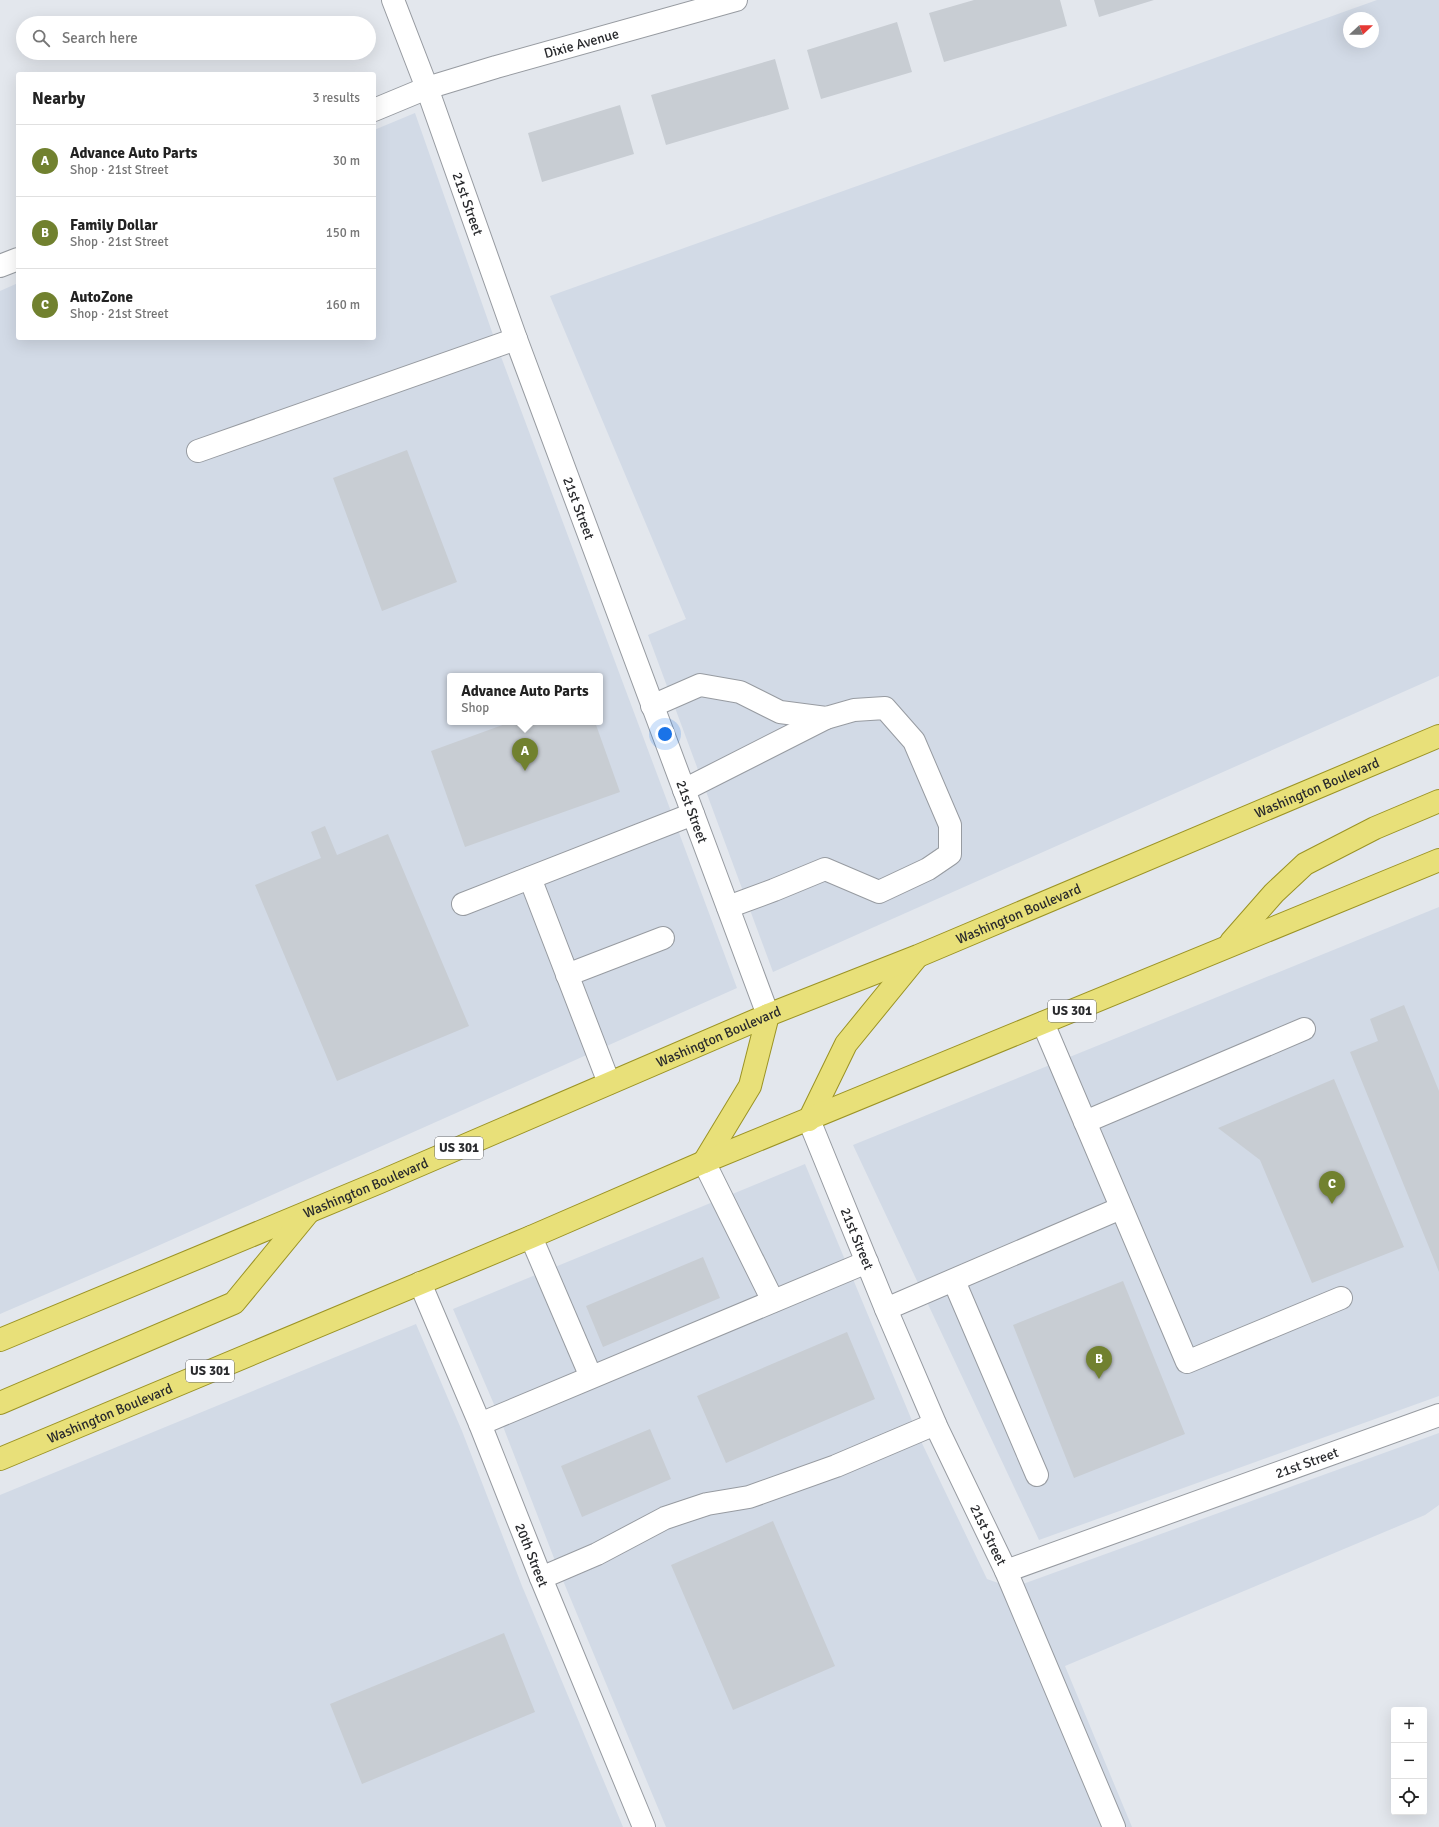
<!DOCTYPE html>
<html lang="en">
<head>
<meta charset="utf-8">
<style>
	body { margin:0; font-family:Signika,sans-serif; background:#f6f6f6; color:#222 }
	.controls { position:absolute; right:12px; bottom:12px; display:grid; overflow:hidden; border-radius:4px; box-shadow:0 4px 16px #0002 }
	.controls button { width:36px; height:36px; display:grid; place-items:center; padding:0; border:0; border-bottom:1px solid #e0e0e0; background:#fff; color:#222; font:20px sans-serif }
	.compass { position:absolute; left:1343px; top:12px; width:36px; height:36px; border-radius:50%; background:#fff; box-shadow:0 4px 16px #0002; rotate:68deg }
	.you { position:absolute; left:665px; top:734px; width:14px; height:14px; margin:-10px; border:3px solid #fff; border-radius:50%; background:#1a73e8; box-shadow:0 0 0 6px #1a73e833 }
	.badge { display:grid; place-items:center; width:26px; height:26px; border-radius:50%; background:#71812f; color:#fff; font-size:13px; font-weight:700 }
	.pin { position:absolute; translate:-50% -33px; filter:drop-shadow(0 1px 2px #0008) }
	.pin::after { content:''; position:absolute; top:21px; width:14px; height:12px; background:inherit; clip-path:polygon(0 0,100% 0,50% 100%) }
	.popup { position:absolute; left:447px; top:673px; width:156px; height:52px; box-sizing:border-box; display:grid; place-content:center; border-radius:4px; background:#fff; filter:drop-shadow(0 1px 3px #0005); font-size:13px; white-space:nowrap; color:#767676 }
	.popup b { font-size:15px; color:#222 }
	.popup::after { content:''; position:absolute; left:50%; top:100%; margin-left:-8px; border:8px solid transparent; border-top-color:#fff }
	.list { margin:0; padding:0; list-style:none }
	h2 { display:flex; justify-content:space-between; align-items:center; height:52px; margin:0; padding:0 16px; font-size:17px }
	h2 small { font-size:13px; font-weight:400; color:#767676 }
	.list li { display:grid; grid-template-columns:26px 1fr auto; gap:12px; align-items:center; box-sizing:border-box; height:72px; padding:0 16px; border-top:1px solid #e0e0e0 }
	.list b { display:block; font-size:15px; white-space:nowrap }
	.list p { margin:0; font-size:13px; white-space:nowrap; color:#767676 }
	.list em { font-size:13px; font-style:normal; color:#767676 }
	.icon { flex:none; width:22px; height:22px; fill:none; stroke:currentColor; stroke-width:2; stroke-linecap:round; stroke-linejoin:round }
	.map { position:relative; flex:none; width:1439px; height:1827px; overflow:hidden }
	.search { position:absolute; background:#fff; box-shadow:0 4px 16px #0002; left:16px; top:16px; width:360px; height:44px; display:flex; align-items:center; gap:10px; box-sizing:border-box; padding:0 14px; border-radius:22px; color:#767676; font-size:15px }
	.panel { position:absolute; background:#fff; box-shadow:0 4px 16px #0002; left:16px; top:72px; width:360px; height:268px; border-radius:4px }
	.map>svg:first-child { display:block }
	.built { fill:#d2dae6; fill-rule:evenodd }
	.building { fill:#c8cdd3 }
	.lines { fill:none; stroke-linecap:round; stroke-linejoin:round }
	.minor-casing { stroke:#979ba1; stroke-width:24 }
	.major-casing { stroke:#9b9324; stroke-width:24 }
	.minor { stroke:#fff; stroke-width:22 }
	.major { stroke:#e8e079; stroke-width:22 }
	.labels { text-anchor:middle; dominant-baseline:central; stroke-width:3; stroke-linejoin:round; paint-order:stroke }
	.shield { fill:#fff; stroke:#696a6c; stroke-width:1 }
	.shield-label { font-size:13px; font-weight:bold; fill:#292a2d }
	.street-label { font-size:14px; fill:#292a2d; stroke:#fff }
</style>
</head>
<body>
<div class="map">
<svg width="1439" height="1827" viewBox="0 0 1439 1827">
	<rect width="100%" height="100%" fill="#e3e7ed"/>
	<!-- built -->
	<path class="built" d="M1377 0H1439V676L773 972 648 635 686 619 550 296ZM1349 18H1373V42H1349Z
		M415 113 497 346 737 988 144 1252 0 1314V291L18 283V338H374V130ZM450 676H600V722H450Z
		M1439 907V1396L1039 1540 853 1145Z
		M805 1164 918 1435 987 1579 1012 1588 1439 1433V1505L1425 1515 1065 1666 1132 1827H666L559 1571 499 1416 453 1309Z
		M416 1324 462 1431 522 1586 623 1827H0V1495Z"/>
	<!-- building -->
	<path class="building" d="M974 0H1060L1067 26 944 62 929 13Z
		M1094 0H1154L1099 17Z
		M897 22 912 72 821 99 807 50Z
		M775 59 789 109 666 145 651 95Z
		M620 105 634 154 542 182 528 133Z
		M407 450 457 582 382 611 333 478Z
		M511 722H595L620 792 465 847 431 751Z
		M325 826 337 855 388 834 469 1026 337 1081 255 885 321 858 311 832Z
		M1404 1005 1439 1091V1272L1350 1052 1378 1041 1370 1019Z
		M1334 1079 1404 1247 1312 1283 1260 1160 1218 1128Z
		M703 1257 720 1298 603 1347 586 1306Z
		M1123 1281 1185 1434 1074 1478 1013 1325Z
		M847 1332 875 1399 726 1463 697 1396Z
		M650 1429 671 1479 582 1517 561 1466Z
		M773 1521 835 1666 733 1710 671 1565Z
		M504 1633 535 1712 362 1784 330 1704Z"/>
	<g class="lines">
		<defs>
			<g id="minor">
				<path id="s1" d="M393 0 427 88 516 339 768 1015"/>
				<path id="s2" d="M374 110 427 88 496 67 736 0"/>
				<path d="M0 266 18 259"/>
				<path d="M198 451 516 339"/>
				<path d="M652 706 700 685 740 692 780 712 826 718 854 710 885 708 914 741 950 825V854L928 869 879 892 825 869 774 890 728 907"/>
				<path d="M684 790 826 718"/>
				<path d="M530 878 609 1083"/>
				<path d="M463 904 693 814"/>
				<path d="M567 975 663 938"/>
				<path d="M1043 1023 1187 1362 1341 1298"/>
				<path id="s3" d="M809 1120 886 1309 937 1428 1006 1571 1439 1415"/>
				<path d="M1085 1122 1304 1029"/>
				<path d="M704 1162 773 1301"/>
				<path d="M531 1237 591 1377"/>
				<path d="M954 1281 1037 1475"/>
				<path id="s4" d="M420 1283 480 1424 541 1578 644 1827"/>
				<path d="M886 1309 1121 1208"/>
				<path d="M480 1424 867 1262"/>
				<path d="M1006 1571 1114 1827"/>
				<path d="M541 1578 597 1554 665 1518 707 1504 749 1497 836 1466 935 1424"/>
			</g>
			<g id="major">
				<path d="M1231 942 1274 893 1305 864 1375 828 1439 801"/>
				<path d="M809 1120 846 1044 917 957"/>
				<path d="M704 1162 750 1086 768 1015"/>
				<path id="s5" d="M0 1340 380 1182 768 1015 918 956 1439 736"/>
				<path d="M0 1403 234 1303 308 1213"/>
				<path id="s6" d="M0 1459 531 1237 704 1162 1439 860"/>
			</g>
		</defs>
		<!-- minor casing -->
		<use href="#minor" class="minor-casing"/>
		<!-- major casing -->
		<use href="#major" class="major-casing"/>
		<!-- minor -->
		<use href="#minor" class="minor"/>
		<!-- major -->
		<use href="#major" class="major"/>
	</g>
	<g class="labels">
		<!-- shield labels -->
		<g class="shield">
			<rect x="1048" y="1000" width="48" height="22" rx="3"/>
			<rect x="435" y="1137" width="48" height="22" rx="3"/>
			<rect x="186" y="1360" width="48" height="22" rx="3"/>
		</g>
		<g class="shield-label">
			<text x="1072" y="1011">US 301</text>
			<text x="459" y="1148">US 301</text>
			<text x="210" y="1371">US 301</text>
		</g>
		<!-- street labels -->
		<g class="street-label">
			<text stroke="none"><textPath href="#s2" startOffset="218">Dixie Avenue</textPath></text>
			<text stroke="none"><textPath href="#s1" startOffset="217">21st Street</textPath></text>
			<text stroke="none"><textPath href="#s1" startOffset="541">21st Street</textPath></text>
			<text stroke="none"><textPath href="#s5" startOffset="1428">Washington Boulevard</textPath></text>
			<text stroke="none"><textPath href="#s1" startOffset="865">21st Street</textPath></text>
			<text stroke="none"><textPath href="#s5" startOffset="1104">Washington Boulevard</textPath></text>
			<text stroke="none"><textPath href="#s5" startOffset="780">Washington Boulevard</textPath></text>
			<text stroke="none"><textPath href="#s5" startOffset="396">Washington Boulevard</textPath></text>
			<text stroke="none"><textPath href="#s3" startOffset="128">21st Street</textPath></text>
			<text stroke="none"><textPath href="#s6" startOffset="119">Washington Boulevard</textPath></text>
			<text stroke="none"><textPath href="#s3" startOffset="812">21st Street</textPath></text>
			<text stroke="none"><textPath href="#s3" startOffset="452">21st Street</textPath></text>
			<text stroke="none"><textPath href="#s4" startOffset="294">20th Street</textPath></text>
		</g>
	</g>
</svg>
<div class="controls">
<button>+</button>
<button>−</button>
<button><svg class="icon" aria-label="locate" viewBox="0 0 24 24"><circle cx="12" cy="12" r="6"/><path d="M12 2v4M12 18v4M2 12h4M18 12h4"/></svg></button>
</div>
<svg class="compass" viewBox="-18 -18 36 36"><path d="M0-13l5 13h-10z" fill="#e53935"/><path d="M0 13l5-13h-10z" fill="#767676"/></svg>
<div class="you"></div>
<div class="pin badge" style="left:525px;top:771px">A</div>
<div class="popup"><b>Advance Auto Parts</b>Shop</div>
<div class="pin badge" style="left:1099px;top:1379px">B</div>
<div class="pin badge" style="left:1332px;top:1204px">C</div>
<div class="search"><svg class="icon" aria-label="search" viewBox="0 0 24 24"><circle cx="10" cy="10" r="6"/><path d="M15 15l6 6"/></svg>Search here</div>
<section class="panel">
<h2>Nearby<small>3 results</small></h2>
<ul class="list">
<li><span class="badge">A</span><div><b>Advance Auto Parts</b><p>Shop · 21st Street</p></div><em>30 m</em></li>
<li><span class="badge">B</span><div><b>Family Dollar</b><p>Shop · 21st Street</p></div><em>150 m</em></li>
<li><span class="badge">C</span><div><b>AutoZone</b><p>Shop · 21st Street</p></div><em>160 m</em></li>
</ul>
</section>
</div>
</body>
</html>
